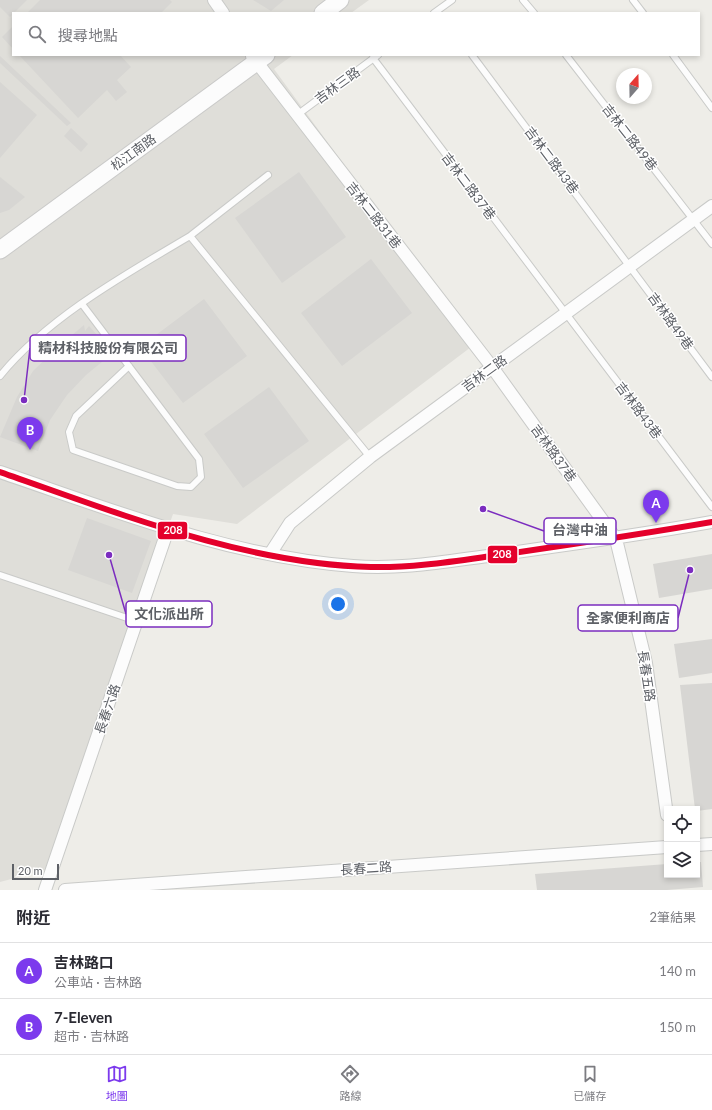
<!DOCTYPE html>
<html lang="zh-TW">
<head>
<meta charset="utf-8">
<style>
	body { margin:0; font-family:Lato,"Noto Sans TC",sans-serif; background:#f7f7f7; color:#2b2b33 }
	.controls { position:absolute; right:12px; bottom:12px; display:grid; overflow:hidden; border-radius:0px; box-shadow:0 2px 6px #0003 }
	.controls button { width:36px; height:36px; display:grid; place-items:center; padding:0; border:0; border-bottom:1px solid #e1e1e2; background:#fff; color:#2b2b33; font:20px sans-serif }
	.compass { position:absolute; left:616px; top:68px; width:36px; height:36px; border-radius:50%; background:#fff; box-shadow:0 2px 6px #0003; rotate:20deg }
	.scale { position:absolute; left:12px; bottom:10px; width:47px; box-sizing:border-box; padding-left:4px; border:2px solid #5d6066; border-top:0; font-size:11px; line-height:14px; white-space:nowrap; color:#5d6066; -webkit-text-stroke:3px #fff; paint-order:stroke }
	.you { position:absolute; left:338px; top:604px; width:14px; height:14px; margin:-10px; border:3px solid #fff; border-radius:50%; background:#1a73e8; box-shadow:0 0 0 6px #1a73e833 }
	.badge { display:grid; place-items:center; width:26px; height:26px; border-radius:50%; background:#7c3aed; color:#fff; font-size:13px; font-weight:700 }
	.pin { position:absolute; translate:-50% -33px; filter:drop-shadow(0 1px 2px #0008) }
	.pin::after { content:''; position:absolute; top:21px; width:14px; height:12px; background:inherit; clip-path:polygon(0 0,100% 0,50% 100%) }
	.list { margin:0; padding:0; list-style:none }
	h2 { display:flex; justify-content:space-between; align-items:center; height:52px; margin:0; padding:0 16px; font-size:17px }
	h2 small { font-size:13px; font-weight:400; color:#7c7c81 }
	.list li { display:grid; grid-template-columns:26px 1fr auto; gap:12px; align-items:center; box-sizing:border-box; height:56px; padding:0 16px; border-top:1px solid #e1e1e2 }
	.list b { display:block; font-size:15px; white-space:nowrap }
	.list p { margin:0; font-size:13px; white-space:nowrap; color:#7c7c81 }
	.list em { font-size:13px; font-style:normal; color:#7c7c81 }
	.icon { flex:none; width:22px; height:22px; fill:none; stroke:currentColor; stroke-width:2; stroke-linecap:round; stroke-linejoin:round }
	.map { position:relative; flex:none; width:712px; height:890px; overflow:hidden }
	.search { position:absolute; background:#fff; box-shadow:0 2px 6px #0003; left:12px; right:12px; top:12px; height:44px; display:flex; align-items:center; gap:10px; box-sizing:border-box; padding:0 14px; border-radius:0px; color:#7c7c81; font-size:15px }
	.sheet { height:164px; background:#fff }
	nav { display:flex; justify-content:space-around; align-items:center; box-sizing:border-box; height:56px; border-top:1px solid #e1e1e2; background:#fff; font-size:11px; color:#7c7c81 }
	nav a { display:grid; justify-items:center; gap:2px }
	nav .on { color:#7c3aed }
	.map>svg:first-child { display:block }
	.industrial { fill:#dfded9 }
	.building { fill:#d7d6d3 }
	.lines { fill:none; stroke-linecap:round; stroke-linejoin:round }
	.lane-casing { stroke:#c9cac8; stroke-width:8 }
	.street-casing { stroke:#c9cac8; stroke-width:14 }
	.secondary-casing { stroke:#cacac9; stroke-width:19 }
	.lane { stroke:#fcfcfc; stroke-width:6 }
	.street { stroke:#fcfcfc; stroke-width:12 }
	.secondary { stroke:#fcfcfc; stroke-width:17 }
	.bus-1-casing { stroke:#fff; stroke-width:9 }
	.bus-1 { stroke:#e4002b; stroke-width:6 }
	.labels { text-anchor:middle; dominant-baseline:central; stroke-width:3; stroke-linejoin:round; paint-order:stroke }
	.street-label { font-size:13px; fill:#5d6066; stroke:#fff }
	.leader { fill:none; stroke:#7b2cbf; stroke-width:1.5 }
	.callout-dot { fill:#7b2cbf; stroke:#fff; stroke-width:1.5 }
	.callout { fill:#fff; stroke:#7b2cbf; stroke-width:1.5 }
	.callout-label { font-size:14px; text-anchor:middle; font-weight:bold; fill:#5d6066 }
	.line-badge { stroke:#fff; stroke-width:1.5 }
	.badge-label { font-size:11px; text-anchor:middle; font-weight:bold; fill:#fff }
</style>
</head>
<body>
<div class="map">
<svg width="712" height="890" viewBox="0 0 712 890">
	<rect width="100%" height="100%" fill="#eeede8"/>
	<!-- industrial -->
	<path class="industrial" d="M0 0H369L351 13H13V55H293L274 69 475 344 237 524 173 514 49 869 0 882Z"/>
	<!-- building -->
	<path class="building" d="M0 0H27L10 17 0 7Z
		M40 0H170L172 2 161 13H27Z
		M253 0H284L271 11Z
		M13 26V49L2 37Z
		M19 55H120L131 67 117 80 127 92 116 101 107 90 78 118Z
		M0 56 71 123 67 126 0 63Z
		M0 82 37 115 0 158Z
		M71 128 88 144 81 152 64 136Z
		M299 172 346 237 282 283 235 218Z
		M0 177 25 197 9 210 0 213Z
		M371 259 412 313 342 366 301 313Z
		M204 299 247 356 183 403 140 347Z
		M84 325 85 331 89 326 106 345 101 349 108 357 86 375 67 395 50 420 38 451 0 437 17 397 33 371 58 347Z
		M269 387 309 441 243 488 204 434Z
		M87 518 151 541 132 593 68 570Z
		M712 554V589L659 598 653 564Z
		M712 639V673L679 678 674 644Z
		M712 683V809L697 811V809H695L680 685Z
		M697 862H701L703 887 667 890H537L535 874 667 864V875H697Z"/>
	<g class="lines">
		<defs>
			<path id="lane" d="M523 0 534 13
				M633 0 643 13
				M434 13 452 0
				M472 55 712 377
				M566 55 712 244
				M673 55 712 108
				M373 58 712 507
				M297 115 378 55
				M190 236 268 175
				M82 304 199 459 201 477 191 487 177 486 73 450 69 432 76 416 129 366
				M0 376C47 318 126 274 190 236L370 457
				M0 575 136 621"/>
			<path id="street" d="M214 0 223 13
				M252 56 492 367 616 539 646 663 667 815
				M0 472C115 511 231 557 353 566 401 570 448 561 495 555 568 545 640 535 712 522
				M270 554 290 523 370 457 712 206
				M697 845 712 844
				M45 890 168 529
				M65 890 667 847"/>
			<path id="secondary" d="M323 13 340 0
				M0 250 266 55"/>
		</defs>
		<!-- lane casing -->
		<use href="#lane" class="lane-casing"/>
		<!-- street casing -->
		<use href="#street" class="street-casing"/>
		<!-- secondary casing -->
		<use href="#secondary" class="secondary-casing"/>
		<!-- lane -->
		<use href="#lane" class="lane"/>
		<!-- street -->
		<use href="#street" class="street"/>
		<!-- secondary -->
		<use href="#secondary" class="secondary"/>
		<defs>
			<path id="bus-1" d="M0 472C118 513 245 564 371 567 416 568 461 560 506 554 575 544 643 534 712 522"/>
		</defs>
		<!-- bus-1 casing -->
		<use href="#bus-1" class="bus-1-casing"/>
		<!-- bus-1 -->
		<use href="#bus-1" class="bus-1"/>
	</g>
	<g class="labels">
		<!-- street labels -->
		<g class="street-label">
			<text transform="translate(337 85) rotate(-36)">吉林三路</text>
			<text transform="translate(630 137) rotate(52)">吉林二路49巷</text>
			<text transform="translate(133 152) rotate(-36)">松江南路</text>
			<text transform="translate(552 160) rotate(53)">吉林二路43巷</text>
			<text transform="translate(469 186) rotate(53)">吉林二路37巷</text>
			<text transform="translate(374 215) rotate(52)">吉林二路31巷</text>
			<text transform="translate(671 321) rotate(54)">吉林路49巷</text>
			<text transform="translate(484 373) rotate(-36)">吉林二路</text>
			<text transform="translate(639 410) rotate(53)">吉林路43巷</text>
			<text transform="translate(554 453) rotate(54)">吉林路37巷</text>
			<text transform="translate(647 676) rotate(81)">長春五路</text>
			<text transform="translate(107 709) rotate(-71)">長春六路</text>
			<text transform="translate(366 868) rotate(-4)">長春二路</text>
		</g>
	</g>
	<!-- callouts -->
	<path class="leader" d="M24 400L30 348M483 509L544 531M109 555L126 614M690 570L678 618"/>
	<g class="callout-dot">
		<circle cx="24" cy="400" r="4"/>
		<circle cx="483" cy="509" r="4"/>
		<circle cx="109" cy="555" r="4"/>
		<circle cx="690" cy="570" r="4"/>
	</g>
	<g class="callout">
		<rect x="30" y="335" width="156" height="26" rx="4"/>
		<rect x="544" y="518" width="72" height="26" rx="4"/>
		<rect x="126" y="601" width="86" height="26" rx="4"/>
		<rect x="578" y="605" width="100" height="26" rx="4"/>
	</g>
	<g class="callout-label">
		<text x="108" y="353">精材科技股份有限公司</text>
		<text x="580" y="535">台灣中油</text>
		<text x="169" y="619">文化派出所</text>
		<text x="628" y="623">全家便利商店</text>
	</g>
	<g class="line-badge">
		<rect x="157" y="521" width="31" height="19" rx="4" fill="#e4002b"/>
		<rect x="487" y="545" width="31" height="19" rx="4" fill="#e4002b"/>
	</g>
	<g class="badge-label">
		<text x="173" y="534">208</text>
		<text x="502" y="558">208</text>
	</g>
</svg>
<div class="controls">
<button><svg class="icon" aria-label="locate" viewBox="0 0 24 24"><circle cx="12" cy="12" r="6"/><path d="M12 2v4M12 18v4M2 12h4M18 12h4"/></svg></button>
<button><svg class="icon" aria-label="layers" viewBox="0 0 24 24"><path d="M12 4l9 5-9 5-9-5zM3 14l9 5 9-5"/></svg></button>
</div>
<svg class="compass" viewBox="-18 -18 36 36"><path d="M0-13l5 13h-10z" fill="#e53935"/><path d="M0 13l5-13h-10z" fill="#7c7c81"/></svg>
<div class="scale">20 m</div>
<div class="you"></div>
<div class="pin badge" style="left:656px;top:523px">A</div>
<div class="pin badge" style="left:30px;top:450px">B</div>
<div class="search"><svg class="icon" aria-label="search" viewBox="0 0 24 24"><circle cx="10" cy="10" r="6"/><path d="M15 15l6 6"/></svg>搜尋地點</div>
</div>
<section class="sheet">
<h2>附近<small>2筆結果</small></h2>
<ul class="list">
<li><span class="badge">A</span><div><b>吉林路口</b><p>公車站 · 吉林路</p></div><em>140 m</em></li>
<li><span class="badge">B</span><div><b>7-Eleven</b><p>超市 · 吉林路</p></div><em>150 m</em></li>
</ul>
</section>
<nav>
<a class="on"><svg class="icon" aria-label="map" viewBox="0 0 24 24"><path d="M3 6l6-2 6 2 6-2v14l-6 2-6-2-6 2zM9 4v14M15 6v14"/></svg>地圖</a>
<a><svg class="icon" aria-label="directions" viewBox="0 0 24 24"><path d="M12 3l9 9-9 9-9-9zM9 14v-3h6M13 9l2 2-2 2"/></svg>路線</a>
<a><svg class="icon" aria-label="saved" viewBox="0 0 24 24"><path d="M7 4h10v16l-5-4-5 4z"/></svg>已儲存</a>
</nav>
</body>
</html>
